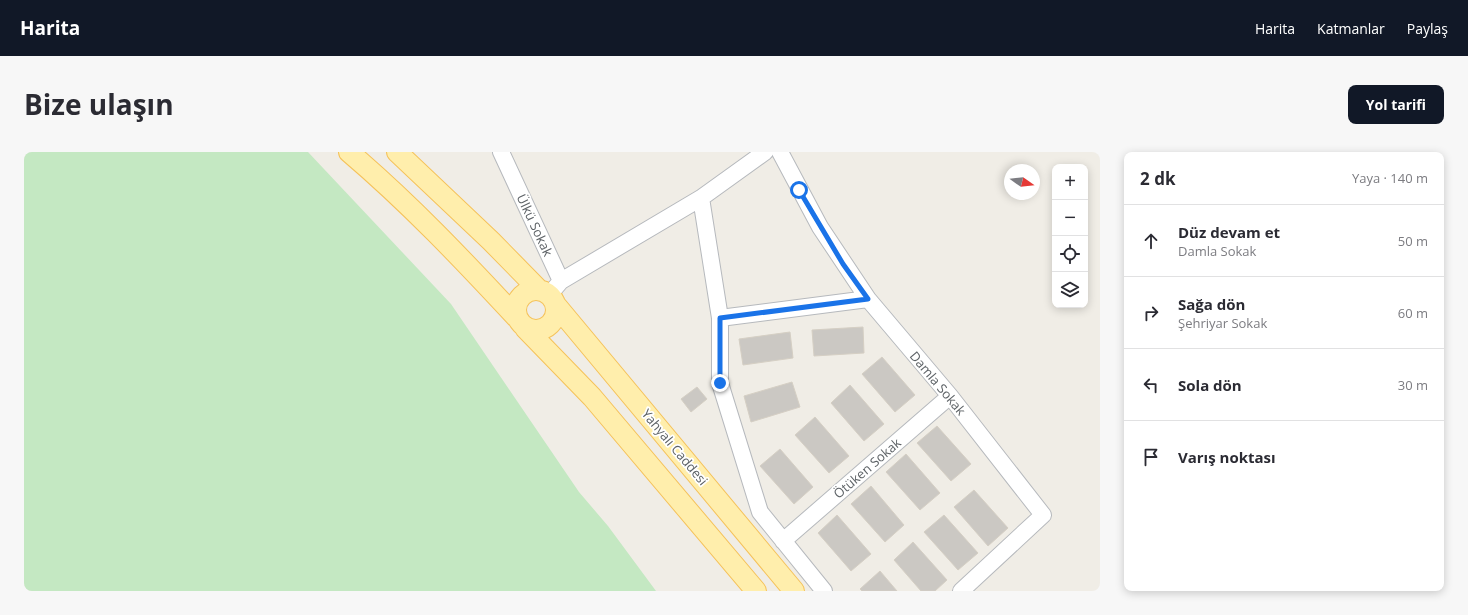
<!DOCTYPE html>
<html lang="tr">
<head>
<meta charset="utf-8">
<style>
	body { margin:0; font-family:"Open Sans",sans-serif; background:#f7f7f7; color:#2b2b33 }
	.controls { position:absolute; right:12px; top:12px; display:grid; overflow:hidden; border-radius:8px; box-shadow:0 2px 10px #0003 }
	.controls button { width:36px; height:36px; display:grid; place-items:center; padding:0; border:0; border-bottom:1px solid #e1e1e2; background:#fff; color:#2b2b33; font:20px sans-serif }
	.compass { position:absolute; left:980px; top:12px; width:36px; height:36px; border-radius:50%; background:#fff; box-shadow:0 2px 10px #0003; rotate:104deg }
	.stop { position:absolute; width:12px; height:12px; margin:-9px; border:3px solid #1a73e8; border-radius:50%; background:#fff }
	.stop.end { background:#1a73e8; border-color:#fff; box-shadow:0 1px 4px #0008 }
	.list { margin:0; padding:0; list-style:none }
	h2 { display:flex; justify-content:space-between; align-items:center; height:52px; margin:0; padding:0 16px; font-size:17px }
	h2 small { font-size:13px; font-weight:400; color:#7c7c81 }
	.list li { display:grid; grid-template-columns:26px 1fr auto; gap:12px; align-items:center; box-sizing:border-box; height:72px; padding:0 16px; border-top:1px solid #e1e1e2 }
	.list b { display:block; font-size:15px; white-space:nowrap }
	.list p { margin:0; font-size:13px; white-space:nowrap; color:#7c7c81 }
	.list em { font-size:13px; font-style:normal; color:#7c7c81 }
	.icon { flex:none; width:22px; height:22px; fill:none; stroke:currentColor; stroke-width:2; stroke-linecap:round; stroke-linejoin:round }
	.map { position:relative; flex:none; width:1076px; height:439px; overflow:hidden; border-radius:8px }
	header { display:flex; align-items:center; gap:24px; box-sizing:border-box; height:56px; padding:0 20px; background:#111827; color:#fff }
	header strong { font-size:19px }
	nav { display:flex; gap:22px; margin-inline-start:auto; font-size:14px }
	.intro { display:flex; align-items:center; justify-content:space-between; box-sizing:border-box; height:96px; padding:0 24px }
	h1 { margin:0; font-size:28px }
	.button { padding:10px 18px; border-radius:8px; background:#111827; color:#fff; font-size:14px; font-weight:700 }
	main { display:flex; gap:24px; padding:0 24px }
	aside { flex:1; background:#fff; border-radius:8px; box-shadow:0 2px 10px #0003 }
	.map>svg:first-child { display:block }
	.green { fill:#c4e8c2 }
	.building { fill:#cbc8c3; stroke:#d5cfc4 }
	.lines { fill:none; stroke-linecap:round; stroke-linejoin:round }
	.minor-casing { stroke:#b6b9bd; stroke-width:18 }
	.major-casing { stroke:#f5c25a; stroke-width:22 }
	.minor { stroke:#fff; stroke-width:16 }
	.major { stroke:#ffeeac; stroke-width:20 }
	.route { stroke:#1a73e8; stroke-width:5 }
	.labels { text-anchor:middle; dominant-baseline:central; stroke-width:3.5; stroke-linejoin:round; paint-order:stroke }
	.street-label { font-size:13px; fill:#5d6266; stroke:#fff }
</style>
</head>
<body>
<header>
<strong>Harita</strong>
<nav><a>Harita</a><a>Katmanlar</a><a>Paylaş</a></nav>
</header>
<div class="intro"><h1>Bize ulaşın</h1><a class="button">Yol tarifi</a></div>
<main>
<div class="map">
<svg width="1076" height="439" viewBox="0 0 1076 439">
	<rect width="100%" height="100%" fill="#f0ede6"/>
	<!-- green -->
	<path class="green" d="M0 0H284L427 152 555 340 584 374 632 439H0Z"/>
	<!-- building -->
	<path class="building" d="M839 175 840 201 790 204 788 178Z
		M766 180 769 206 719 213 715 187Z
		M858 205 891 243 871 260 838 222Z
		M768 230 776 255 727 270 720 244Z
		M826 233 860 272 840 289 807 251Z
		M673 235 683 247 667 260 657 247Z
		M791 265 825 304 805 321 771 283Z
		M913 274 947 312 927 329 893 291Z
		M756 297 789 335 770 352 736 314Z
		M882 302 916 341 896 358 862 320Z
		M847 334 880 373 861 390 827 352Z
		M950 338 984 376 964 394 930 355Z
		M813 363 847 402 827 419 794 381Z
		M920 363 954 401 934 418 900 380Z
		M889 390 923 428 911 439H897L870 408Z
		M856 419 873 439H838L836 437Z"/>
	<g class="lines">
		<defs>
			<path id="minor" d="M477 0 537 129 525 143
				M756 0 796 75 844 147 926 244 1019 363 937 439
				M677 46 696 166V231L736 360 800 439
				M537 129 677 46 741 0
				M696 166 844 147
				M759 389 926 244"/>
			<path id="major" d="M325 0C385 51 439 108 492 165
				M373 0 467 89 515 138
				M492 158a20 20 0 1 1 40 0a20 20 0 1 1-40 0Z
				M531 152 770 439
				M501 176 568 245 732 439"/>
		</defs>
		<!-- minor casing -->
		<use href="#minor" class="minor-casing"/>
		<!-- major casing -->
		<use href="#major" class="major-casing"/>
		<!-- minor -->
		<use href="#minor" class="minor"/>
		<!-- major -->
		<use href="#major" class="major"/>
	</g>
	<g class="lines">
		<!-- route -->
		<path class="route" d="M696 231V166L844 147 819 112 775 38"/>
	</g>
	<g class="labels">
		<!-- street labels -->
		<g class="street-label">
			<text transform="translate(511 73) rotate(65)">Ülkü Sokak</text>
			<text transform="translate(914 231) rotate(50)">Damla Sokak</text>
			<text transform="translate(651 295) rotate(50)">Yahyalı Caddesi</text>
			<text transform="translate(843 316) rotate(-41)">Ötüken Sokak</text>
		</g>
	</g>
</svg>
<div class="controls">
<button>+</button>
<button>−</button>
<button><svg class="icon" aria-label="locate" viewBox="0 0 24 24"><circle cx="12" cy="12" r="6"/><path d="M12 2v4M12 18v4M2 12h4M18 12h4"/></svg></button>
<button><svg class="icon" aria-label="layers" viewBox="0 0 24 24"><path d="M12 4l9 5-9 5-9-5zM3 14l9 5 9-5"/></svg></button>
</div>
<svg class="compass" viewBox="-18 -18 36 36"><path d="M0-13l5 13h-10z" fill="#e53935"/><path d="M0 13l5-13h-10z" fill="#7c7c81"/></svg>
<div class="stop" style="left:775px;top:38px"></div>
<div class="stop end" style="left:696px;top:231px"></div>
</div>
<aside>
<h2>2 dk<small>Yaya · 140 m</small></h2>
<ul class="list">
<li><svg class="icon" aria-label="ahead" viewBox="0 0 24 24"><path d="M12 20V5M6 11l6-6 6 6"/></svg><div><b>Düz devam et</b><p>Damla Sokak</p></div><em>50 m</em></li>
<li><svg class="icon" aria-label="right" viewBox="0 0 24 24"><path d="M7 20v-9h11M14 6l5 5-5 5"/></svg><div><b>Sağa dön</b><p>Şehriyar Sokak</p></div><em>60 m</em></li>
<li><svg class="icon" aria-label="left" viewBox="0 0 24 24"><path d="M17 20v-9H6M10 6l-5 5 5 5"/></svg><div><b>Sola dön</b></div><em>30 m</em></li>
<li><svg class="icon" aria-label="arrive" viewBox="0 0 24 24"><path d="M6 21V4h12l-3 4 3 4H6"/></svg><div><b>Varış noktası</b></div></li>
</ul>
</aside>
</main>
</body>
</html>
